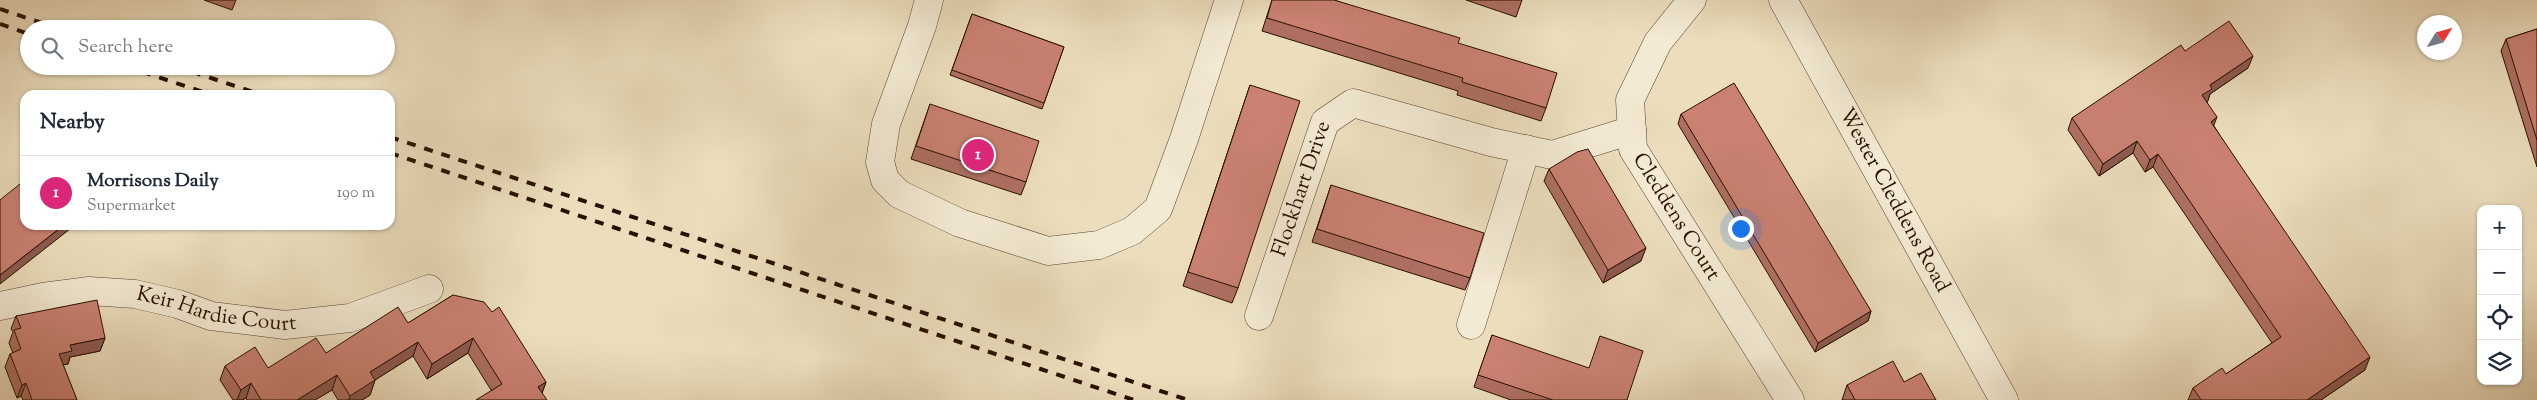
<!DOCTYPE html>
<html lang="en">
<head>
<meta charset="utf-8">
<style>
	body { margin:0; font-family:"Sorts Mill Goudy",serif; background:#f2f2f3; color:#1f2937 }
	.controls { position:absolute; right:15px; bottom:15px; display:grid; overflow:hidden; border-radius:10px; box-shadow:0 1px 4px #0004 }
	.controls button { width:45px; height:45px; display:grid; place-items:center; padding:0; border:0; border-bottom:1px solid #e0e1e3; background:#fff; color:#1f2937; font:25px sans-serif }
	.compass { position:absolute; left:2417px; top:15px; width:45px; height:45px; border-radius:50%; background:#fff; box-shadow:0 1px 4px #0004; rotate:53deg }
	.you { position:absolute; left:1740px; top:228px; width:18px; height:18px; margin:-12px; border:4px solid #fff; border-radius:50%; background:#1a73e8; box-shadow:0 0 0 8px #1a73e833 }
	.badge { display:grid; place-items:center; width:32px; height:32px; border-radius:50%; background:#db2777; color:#fff; font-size:16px; font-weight:700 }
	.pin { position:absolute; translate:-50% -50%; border:2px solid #fff; box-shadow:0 1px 5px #0006 }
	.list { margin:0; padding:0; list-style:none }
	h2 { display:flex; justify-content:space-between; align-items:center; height:65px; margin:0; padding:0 20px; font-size:21px }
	h2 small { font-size:16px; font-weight:400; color:#747a83 }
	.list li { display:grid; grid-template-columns:32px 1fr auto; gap:15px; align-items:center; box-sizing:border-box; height:75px; padding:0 20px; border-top:1px solid #e0e1e3 }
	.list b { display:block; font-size:19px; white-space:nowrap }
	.list p { margin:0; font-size:16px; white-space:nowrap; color:#747a83 }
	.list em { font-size:16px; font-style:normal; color:#747a83 }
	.icon { flex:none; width:28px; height:28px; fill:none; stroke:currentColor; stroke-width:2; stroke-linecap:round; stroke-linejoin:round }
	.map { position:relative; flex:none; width:2537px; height:400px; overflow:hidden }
	.search { position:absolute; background:#fff; box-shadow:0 1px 4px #0004; left:20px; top:20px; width:375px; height:55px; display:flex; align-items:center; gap:12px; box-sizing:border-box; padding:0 18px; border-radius:28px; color:#747a83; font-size:19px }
	.panel { position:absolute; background:#fff; box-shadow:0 1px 4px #0004; left:20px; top:90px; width:375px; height:140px; border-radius:15px }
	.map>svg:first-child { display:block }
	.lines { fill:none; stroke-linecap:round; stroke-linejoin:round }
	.minor-casing { stroke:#5a432f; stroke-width:29 }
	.tertiary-casing { stroke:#5a432f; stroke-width:29 }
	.minor { stroke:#f3ead4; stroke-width:28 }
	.tertiary { stroke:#f3ead4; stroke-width:28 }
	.rail { stroke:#290f00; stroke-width:4; stroke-dasharray:9 9; stroke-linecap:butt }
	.wall { fill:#ae6f62; stroke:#290f00 }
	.shaded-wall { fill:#8d5a50; stroke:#290f00 }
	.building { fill:#ca8172; stroke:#290f00 }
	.labels { text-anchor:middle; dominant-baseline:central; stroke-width:5; stroke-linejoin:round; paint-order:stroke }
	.street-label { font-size:21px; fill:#290f00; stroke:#f3ead4 }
</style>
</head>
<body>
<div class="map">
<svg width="2537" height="400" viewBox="0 0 2537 400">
	<rect width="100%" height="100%" fill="#ecdebd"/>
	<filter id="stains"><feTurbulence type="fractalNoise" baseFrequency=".004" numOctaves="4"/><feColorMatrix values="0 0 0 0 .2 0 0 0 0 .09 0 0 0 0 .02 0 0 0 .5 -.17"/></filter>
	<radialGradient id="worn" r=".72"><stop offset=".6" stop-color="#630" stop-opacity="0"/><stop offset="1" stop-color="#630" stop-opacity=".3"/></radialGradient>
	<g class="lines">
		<defs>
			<g id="minor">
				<path d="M929 0 922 26 886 124 880 162 885 180 899 194 960 223 1048 251 1099 245 1132 231 1158 209 1184 139 1229 0"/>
				<path id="s1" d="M1692 0 1658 42 1630 100 1633 149 1790 400"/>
				<path id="s2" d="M0 306 43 297 89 291 135 294 178 304 211 316 285 325 350 318 429 289"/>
				<path id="s3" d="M1259 316 1325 122 1353 103 1491 142 1552 155 1632 130"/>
				<path d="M1471 325 1526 149"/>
			</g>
			<g id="tertiary">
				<path id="s4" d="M1783 0 2004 400"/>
			</g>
		</defs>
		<!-- minor casing -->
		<use href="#minor" class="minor-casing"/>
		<!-- tertiary casing -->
		<use href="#tertiary" class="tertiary-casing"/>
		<!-- minor -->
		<use href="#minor" class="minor"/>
		<!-- tertiary -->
		<use href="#tertiary" class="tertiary"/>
		<!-- rail -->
		<path class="rail" d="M0 9 60 29
			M0 24 29 34
			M125 66 212 95
			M175 66 262 95
			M390 137 1188 400
			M390 153 1134 400"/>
	</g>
	<!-- wall -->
	<path class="wall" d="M204 0H236L232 10Z
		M1272 0H1334L1458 43 1546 108 1541 121 1457 95 1458 91 1262 31Z
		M1466 0H1522L1516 17Z
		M972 14 1064 47 1042 109 950 75Z
		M2537 29V167L2501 51 2506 39Z
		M2185 51 2248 68 2210 94 2207 102 2214 126 2365 370 2321 400H2188L2193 388 2226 374 2272 343 2153 167 2145 172 2133 153 2099 176 2068 130 2072 118Z
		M1250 85 1238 288 1232 303 1183 286Z
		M930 104 1026 182 1021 195 911 159Z
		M1681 114 1871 311 1868 321 1815 352 1678 124Z
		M1549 169 1641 261 1603 283 1544 181Z
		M1331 185 1470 278 1465 290 1312 242Z
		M453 295 546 382 542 393 491 390 468 353 427 379 413 356 375 380 370 395 362 400H338L332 390 315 400H247L246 398 242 400H233L220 380 225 366 268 368 326 353 408 323Z
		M16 316 105 338 100 351 70 357 68 364 63 365 77 400H23L21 396 17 398 5 367 10 354 13 353 9 343 13 332 11 329Z
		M1492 335 1627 400H1511L1474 387Z
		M1904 382 1936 400H1842L1847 385Z"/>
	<!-- shaded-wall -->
	<path class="shaded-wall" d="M2253 56 2248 68 2210 94 2208 101 2197 108 2202 95 2210 85Z
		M2217 117 2212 130 2211 122Z
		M2137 141 2133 153 2099 176 2103 164Z
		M2158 154 2153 167 2145 172 2150 160Z
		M64 225H75L0 284V275Z
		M1646 248 1641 261 1603 283 1608 270Z
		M1871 311 1868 321 1815 352 1818 343Z
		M105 338 100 351 70 357 68 364 54 366 59 354 70 345Z
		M473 338 468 353 427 379 432 364Z
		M418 342 413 356 375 380 370 395 362 400H349L350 396 370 372Z
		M2370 357 2365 370 2321 400H2307Z
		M337 375 332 390 315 400H297Z
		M546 382 541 396 538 387Z
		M26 383 21 396 17 398 22 385Z
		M251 383 246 398 242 400H237L241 390Z"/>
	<!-- building -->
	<path class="building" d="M1272 0H1334L1460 38 1458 43 1557 73 1546 108 1462 82 1463 78 1267 18Z
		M972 14 1064 47 1044 103 952 70Z
		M2229 21 2253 56 2210 85 2212 89 2202 95 2217 117 2211 122 2370 357 2307 400H2201L2193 388 2222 368 2226 374 2281 337 2158 154 2150 160 2137 141 2103 164 2072 118 2181 45 2185 51Z
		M2537 29V140L2506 39Z
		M1734 83 1871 311 1818 343 1681 114Z
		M1250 85 1300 101 1238 288 1188 272Z
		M930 104 1039 141 1026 182 916 146Z
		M1588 149 1646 248 1608 270 1549 169 1577 152Z
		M25 180V225H64L0 275V200Z
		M1331 185 1484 233 1470 278 1317 229Z
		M453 295 484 302 492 312 499 307 546 382 538 387 547 400H476L502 384 473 338 432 364 418 342 370 372 375 380 350 396 337 375 297 400H261L251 383 241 390 225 366 255 347 268 368 316 338 326 353 398 307 408 323Z
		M97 300 105 338 70 345 72 351 59 354 77 400H32L26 383 22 385 10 354 21 349 14 330 21 328 16 316Z
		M1492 335 1589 368 1600 336 1643 351 1627 400H1553L1478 375Z
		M1893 361 1904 382 1921 373 1936 400H1855L1847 385Z"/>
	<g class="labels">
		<!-- street labels -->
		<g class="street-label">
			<text stroke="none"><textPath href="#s3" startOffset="134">Flockhart Drive</textPath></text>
			<text stroke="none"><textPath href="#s4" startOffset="229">Wester Cleddens Road</textPath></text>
			<text stroke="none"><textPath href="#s1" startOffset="248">Cleddens Court</textPath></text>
			<text stroke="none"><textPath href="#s2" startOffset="220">Keir Hardie Court</textPath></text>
		</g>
	</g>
	<rect width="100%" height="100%" filter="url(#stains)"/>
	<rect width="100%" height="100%" fill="url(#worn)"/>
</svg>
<div class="controls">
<button>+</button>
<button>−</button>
<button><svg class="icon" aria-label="locate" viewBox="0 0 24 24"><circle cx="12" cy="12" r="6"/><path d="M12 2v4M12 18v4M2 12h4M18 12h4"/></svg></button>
<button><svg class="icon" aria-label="layers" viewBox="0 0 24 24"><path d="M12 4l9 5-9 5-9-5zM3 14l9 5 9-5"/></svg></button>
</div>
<svg class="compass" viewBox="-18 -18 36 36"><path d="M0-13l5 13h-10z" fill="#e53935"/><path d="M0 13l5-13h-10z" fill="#747a83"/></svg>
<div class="you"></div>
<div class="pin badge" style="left:978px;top:155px">1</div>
<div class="search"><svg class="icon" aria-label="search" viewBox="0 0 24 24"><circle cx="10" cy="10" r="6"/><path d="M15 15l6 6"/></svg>Search here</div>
<section class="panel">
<h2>Nearby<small></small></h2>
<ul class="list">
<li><span class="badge">1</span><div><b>Morrisons Daily</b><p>Supermarket</p></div><em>190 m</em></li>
</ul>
</section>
</div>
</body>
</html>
